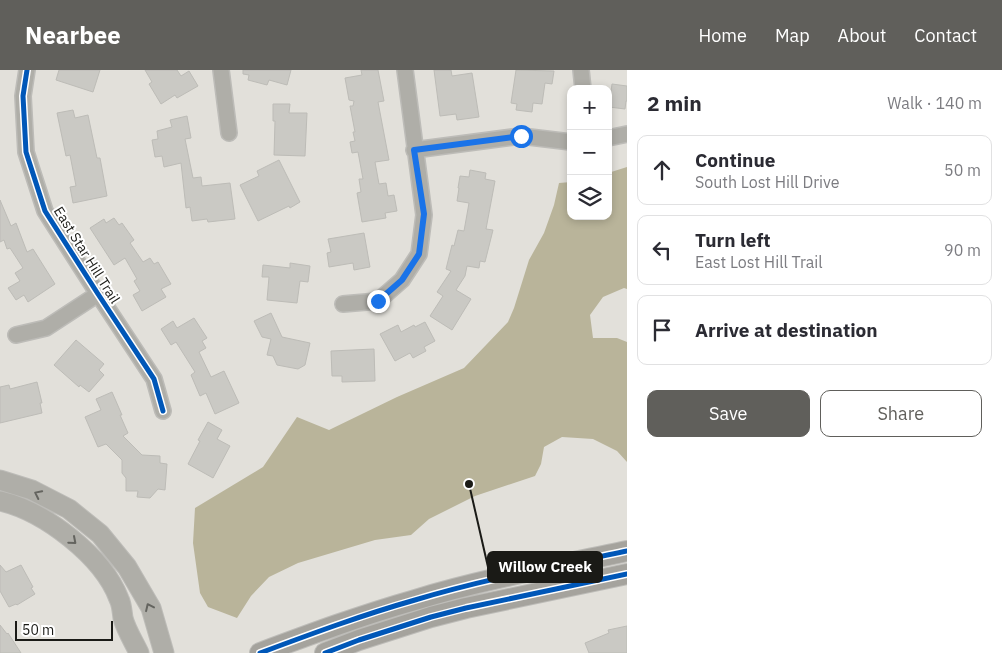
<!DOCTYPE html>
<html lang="en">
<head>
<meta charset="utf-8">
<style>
	body { margin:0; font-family:"IBM Plex Sans",sans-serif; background:#f7f7f7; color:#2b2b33 }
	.controls { position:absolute; right:15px; top:15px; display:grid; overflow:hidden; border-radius:10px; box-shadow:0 2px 8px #0003 }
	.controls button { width:45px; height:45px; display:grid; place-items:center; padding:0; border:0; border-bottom:1px solid #e1e1e2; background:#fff; color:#2b2b33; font:25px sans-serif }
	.scale { position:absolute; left:15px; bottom:12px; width:98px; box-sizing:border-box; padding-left:5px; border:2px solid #1a1a16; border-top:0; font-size:14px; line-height:18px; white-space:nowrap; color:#1a1a16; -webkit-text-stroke:4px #fff; paint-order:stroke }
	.stop { position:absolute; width:15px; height:15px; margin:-11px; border:4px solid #1a73e8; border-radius:50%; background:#fff }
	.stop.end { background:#1a73e8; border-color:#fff; box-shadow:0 1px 5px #0008 }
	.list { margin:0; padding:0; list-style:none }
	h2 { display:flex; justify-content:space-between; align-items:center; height:65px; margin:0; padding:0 20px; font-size:21px }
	h2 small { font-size:16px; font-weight:400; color:#7c7c81 }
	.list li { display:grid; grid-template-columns:32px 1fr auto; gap:15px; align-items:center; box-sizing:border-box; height:70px; margin:0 10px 10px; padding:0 10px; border:1px solid #e1e1e2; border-radius:10px }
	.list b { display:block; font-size:19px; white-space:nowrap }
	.list p { margin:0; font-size:16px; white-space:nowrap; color:#7c7c81 }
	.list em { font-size:16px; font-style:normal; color:#7c7c81 }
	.actions { display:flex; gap:10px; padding:15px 20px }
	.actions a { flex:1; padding:11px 0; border:1px solid #605f5b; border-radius:10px; text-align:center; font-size:18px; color:#605f5b }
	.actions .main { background:#605f5b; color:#fff }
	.icon { flex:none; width:28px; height:28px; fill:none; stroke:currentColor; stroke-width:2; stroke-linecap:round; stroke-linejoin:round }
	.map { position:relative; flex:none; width:627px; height:583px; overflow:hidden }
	header { display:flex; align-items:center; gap:30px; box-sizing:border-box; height:70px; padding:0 25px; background:#605f5b; color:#fff }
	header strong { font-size:24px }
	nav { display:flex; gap:28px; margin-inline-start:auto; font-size:18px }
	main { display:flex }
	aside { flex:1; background:#fff }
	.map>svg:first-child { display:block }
	.water { fill:#b9b49a }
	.building { fill:#cac9c4; stroke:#bdbcb7 }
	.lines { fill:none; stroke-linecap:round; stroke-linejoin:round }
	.minor-casing { stroke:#bdbcb8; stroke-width:18 }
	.tertiary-casing { stroke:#bdbcb8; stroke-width:21 }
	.secondary-casing { stroke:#bdbcb8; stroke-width:22 }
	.minor { stroke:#afaea8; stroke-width:15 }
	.tertiary { stroke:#afaea8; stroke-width:19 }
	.secondary { stroke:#a5a39d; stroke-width:20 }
	.cycleway-casing { stroke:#fff; stroke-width:8 }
	.cycleway { stroke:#0057b8; stroke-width:5 }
	.oneway { stroke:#64645f }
	.route { stroke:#1a73e8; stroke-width:6 }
	.labels { text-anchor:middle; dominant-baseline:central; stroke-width:4; stroke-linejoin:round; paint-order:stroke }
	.street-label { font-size:14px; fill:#1a1a16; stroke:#fff }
	.leader { fill:none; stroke:#1a1a16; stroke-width:2 }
	.callout-dot { fill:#1a1a16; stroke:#fff; stroke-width:2 }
	.callout { fill:#1a1a16; stroke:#1a1a16; stroke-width:2 }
	.callout-label { font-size:15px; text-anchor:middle; font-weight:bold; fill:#fff }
</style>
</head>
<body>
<header>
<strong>Nearbee</strong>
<nav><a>Home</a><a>Map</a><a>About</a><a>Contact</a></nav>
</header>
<main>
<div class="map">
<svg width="627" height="583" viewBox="0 0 627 583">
	<rect width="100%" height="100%" fill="#e2e0da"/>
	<!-- water -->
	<path class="water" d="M627 97V219L624 218 603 227 590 245 593 268H617L627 272V392L617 381 593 369 562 367 544 377 541 394 535 406 475 426 429 449 411 465 375 470 298 493 269 507 251 526 237 548 208 537 200 523 193 473 195 438 263 397 297 347 329 360 397 327 464 298 508 252 514 238 529 190 544 163 554 135 559 113 571 112V146H608V103Z"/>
	<!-- building -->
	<path class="building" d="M59 0H100L93 22 56 10Z
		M145 0H177L181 6 189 1 198 16 177 28 175 25 161 34 149 14 152 12Z
		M243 0H291L287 15 269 10 267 15 248 10 249 5 243 4Z
		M361 0H378L384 31 378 32 389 90 375 92 379 114 386 113 388 126 394 125 397 141 385 143 386 148 362 152 357 123 361 122 359 109H363L358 82 352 83 350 72 355 71 353 62H355L350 36H353L354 31 349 30 345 8 362 5Z
		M434 0H451L452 6 472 3 479 47 457 50 456 44 440 46Z
		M516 0 554 1 552 14 545 13 542 34 533 33 532 42 516 40 517 34 511 33Z
		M612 14 627 16V31H626L625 39 609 37Z
		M273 34H290L289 43H307L305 86 274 85 275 51H273Z
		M73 40 75 48 88 45 97 88H100L107 126 73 133 70 117 76 116 70 85 66 86 57 43Z
		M187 46 191 68 185 69 193 108 201 107 202 116 230 113 235 149 208 152 207 149 192 151 190 137 186 138 181 93 164 97 162 86 155 87 152 70 158 69 157 61 172 57 170 50Z
		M279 90 300 132 290 138 289 136 258 151 240 115 259 106 257 101Z
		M470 100 486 103 485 109 495 111 486 159 493 160 485 192 480 191 479 198 467 196 465 206 456 220 471 229 452 260 430 246 443 226 437 222 451 201 446 199 452 175 454 176 458 160 464 161 469 133 457 131 459 118H458L460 106 469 107Z
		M0 130 11 156 16 153 27 182 33 179 55 214 28 232 24 225 16 230 8 218 20 211 15 203 23 198 10 178 7 179 4 170 0 172Z
		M114 148 119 155 122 153 134 170 130 173 143 192 150 188 154 194 158 192 171 214 161 219 166 227 142 241 133 225 140 221 134 211 137 209 125 188 114 195 90 158 104 149 106 153Z
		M364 163 370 197 354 200 353 193 329 197 327 183 331 182 328 169Z
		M290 193 310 196 308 212 300 211 297 233 267 230 269 207H262L263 195 290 198Z
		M271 243 282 267 310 273 305 295 298 299 277 295 273 286 267 285 271 269 262 267 254 251Z
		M194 248 207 268 202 271 206 278 199 282 211 307 224 301 239 333 215 344 206 323 200 326 191 305 195 302 176 272 171 275 161 259 173 251 177 258Z
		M425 252 435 271 424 277 426 281 413 288 410 283 395 291 380 264 398 255 401 262 414 255 415 257Z
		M76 270 104 294 99 300 104 305 89 322 80 315 79 317 54 295Z
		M374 279 375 311 342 312V306H332L331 281Z
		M37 312 42 333H40L42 343 0 353V317L9 315 10 319Z
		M112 322 122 345H120L128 363 123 366 142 385 160 386V393L167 394 165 420 158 419 150 428 137 427 138 421H126V408L122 403V390L106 374 98 377 85 347 101 340 96 329Z
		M208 352 222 360 217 369 230 376 213 408 188 394 200 371 198 370Z
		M0 495 6 502 21 495 33 517 31 518 35 524 17 535 16 534 9 537 0 521Z
		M0 555 7 564 8 563 21 583H0Z
		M627 556V583H589L585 573 609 563 608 560Z"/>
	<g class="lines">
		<defs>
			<path id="minor" d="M27 0 23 26 26 82 45 141 98 224 154 309 163 341
				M221 0 229 63
				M581 0 583 19
				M608 68 627 64
				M414 80 521 66 571 72
				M343 234 378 231 402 210 419 184 424 145 405 0
				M16 265 46 258 98 224"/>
			<path id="tertiary" d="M0 410 32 420 69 439 100 464 127 497 151 538 164 583
				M0 431C44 441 103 486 119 529 122 535 122 542 123 548 126 560 134 572 139 583"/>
			<path id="secondary" d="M260 583C311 564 362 545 415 530 484 509 556 496 627 481
				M325 583 359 570 431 547 466 538 627 504"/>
		</defs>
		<!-- minor casing -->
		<use href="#minor" class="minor-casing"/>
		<!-- tertiary casing -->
		<use href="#tertiary" class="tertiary-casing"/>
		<!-- secondary casing -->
		<use href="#secondary" class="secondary-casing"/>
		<!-- minor -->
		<use href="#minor" class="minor"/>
		<!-- tertiary -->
		<use href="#tertiary" class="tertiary"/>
		<!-- secondary -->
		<use href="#secondary" class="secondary"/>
		<defs>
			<path id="cycleway" d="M27 0 23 26 26 82 45 141 98 224 154 309 163 341
				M260 583C311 564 362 545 415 530 484 509 556 496 627 481
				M325 583 359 570 431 547 466 538 627 504"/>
		</defs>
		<!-- cycleway casing -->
		<use href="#cycleway" class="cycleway-casing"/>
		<!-- cycleway -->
		<use href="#cycleway" class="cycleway"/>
	</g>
	<!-- one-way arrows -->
	<defs><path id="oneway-chevron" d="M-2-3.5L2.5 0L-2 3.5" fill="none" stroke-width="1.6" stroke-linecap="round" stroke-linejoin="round" transform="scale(1.25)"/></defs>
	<g class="oneway">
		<use href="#oneway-chevron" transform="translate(38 424) rotate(-154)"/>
		<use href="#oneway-chevron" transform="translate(73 471) rotate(41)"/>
		<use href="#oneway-chevron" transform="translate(149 537) rotate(-115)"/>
	</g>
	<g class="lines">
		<!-- route -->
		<path class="route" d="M378 231 402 210 419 184 424 144 414 80 521 66"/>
	</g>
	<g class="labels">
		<!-- street labels -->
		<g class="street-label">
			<text transform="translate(87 185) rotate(58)">East Star Hill Trail</text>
		</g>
	</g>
	<!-- callouts -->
	<path class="leader" d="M469 414L488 497"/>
	<circle class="callout-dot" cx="469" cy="414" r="5"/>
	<rect class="callout" x="488" y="482" width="114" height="30" rx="5"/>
	<g class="callout-label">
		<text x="545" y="502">Willow Creek</text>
	</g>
</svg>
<div class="controls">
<button>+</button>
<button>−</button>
<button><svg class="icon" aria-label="layers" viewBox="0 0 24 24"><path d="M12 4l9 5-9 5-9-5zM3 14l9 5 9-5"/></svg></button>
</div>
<div class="scale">50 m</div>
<div class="stop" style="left:521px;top:66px"></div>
<div class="stop end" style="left:378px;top:231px"></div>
</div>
<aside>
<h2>2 min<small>Walk · 140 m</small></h2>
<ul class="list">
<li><svg class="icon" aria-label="ahead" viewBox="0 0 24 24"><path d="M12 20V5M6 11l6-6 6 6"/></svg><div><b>Continue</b><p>South Lost Hill Drive</p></div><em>50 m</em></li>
<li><svg class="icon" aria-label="left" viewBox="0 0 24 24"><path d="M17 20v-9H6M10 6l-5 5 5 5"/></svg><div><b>Turn left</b><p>East Lost Hill Trail</p></div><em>90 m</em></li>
<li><svg class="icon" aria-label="arrive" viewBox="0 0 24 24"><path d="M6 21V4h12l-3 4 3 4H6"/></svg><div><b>Arrive at destination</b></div></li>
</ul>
<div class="actions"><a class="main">Save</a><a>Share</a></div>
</aside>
</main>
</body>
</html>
